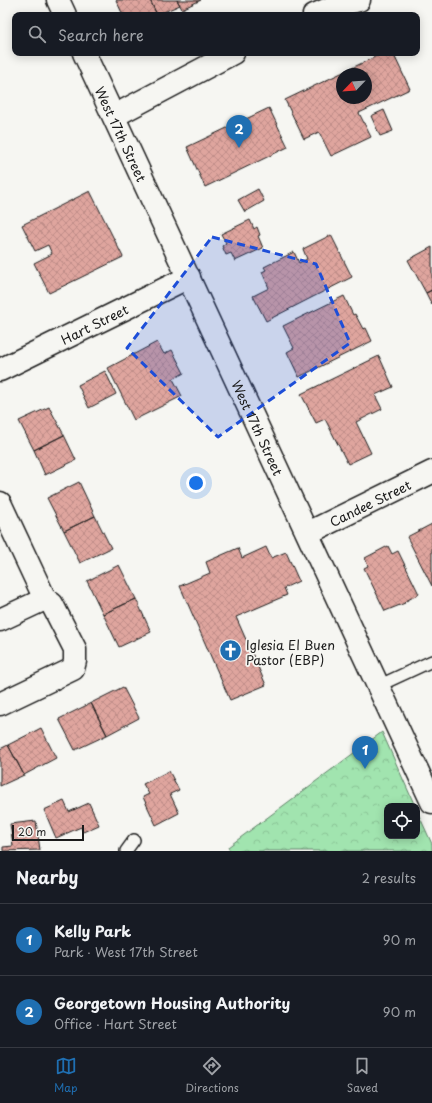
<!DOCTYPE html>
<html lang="en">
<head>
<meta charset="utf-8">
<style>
	body { margin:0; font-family:"Playpen Sans",sans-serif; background:#242831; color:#f1f3f6 }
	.controls { position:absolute; right:12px; bottom:12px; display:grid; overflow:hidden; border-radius:8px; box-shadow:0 2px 10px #0003 }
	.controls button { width:36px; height:36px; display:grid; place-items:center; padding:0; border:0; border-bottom:1px solid #363941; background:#171b24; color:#f1f3f6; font:20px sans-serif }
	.compass { position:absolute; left:336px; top:68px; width:36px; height:36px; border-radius:50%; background:#171b24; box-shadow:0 2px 10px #0003; rotate:245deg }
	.scale { position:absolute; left:12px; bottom:10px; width:72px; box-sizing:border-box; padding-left:4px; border:2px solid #1c1c1c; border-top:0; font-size:11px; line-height:14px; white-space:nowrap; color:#1c1c1c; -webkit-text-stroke:3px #f6f6f2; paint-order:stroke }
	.you { position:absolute; left:196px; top:483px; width:14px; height:14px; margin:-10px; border:3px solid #fff; border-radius:50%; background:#1a73e8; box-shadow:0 0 0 6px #1a73e833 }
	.badge { display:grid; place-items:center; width:26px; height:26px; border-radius:50%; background:#1f6fb2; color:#fff; font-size:13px; font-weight:700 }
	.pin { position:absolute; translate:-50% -33px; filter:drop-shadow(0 1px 2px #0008) }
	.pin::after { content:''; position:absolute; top:21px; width:14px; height:12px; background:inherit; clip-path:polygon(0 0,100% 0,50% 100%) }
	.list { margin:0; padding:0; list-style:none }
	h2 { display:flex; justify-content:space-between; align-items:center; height:52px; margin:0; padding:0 16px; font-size:17px }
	h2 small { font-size:13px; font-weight:400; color:#9ea1a6 }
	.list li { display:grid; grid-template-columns:26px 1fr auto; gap:12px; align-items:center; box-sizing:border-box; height:72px; padding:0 16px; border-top:1px solid #363941 }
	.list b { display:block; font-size:15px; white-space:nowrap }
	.list p { margin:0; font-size:13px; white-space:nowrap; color:#9ea1a6 }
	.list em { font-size:13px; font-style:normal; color:#9ea1a6 }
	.icon { flex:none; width:22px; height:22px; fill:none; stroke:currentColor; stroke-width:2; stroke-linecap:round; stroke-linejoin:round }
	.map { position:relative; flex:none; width:432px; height:851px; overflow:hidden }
	.search { position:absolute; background:#171b24; box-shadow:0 2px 10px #0003; left:12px; right:12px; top:12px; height:44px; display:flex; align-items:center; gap:10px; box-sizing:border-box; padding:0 14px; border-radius:8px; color:#9ea1a6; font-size:15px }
	.sheet { height:196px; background:#171b24 }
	nav { display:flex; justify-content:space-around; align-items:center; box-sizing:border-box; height:56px; border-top:1px solid #363941; background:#171b24; font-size:11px; color:#9ea1a6 }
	nav a { display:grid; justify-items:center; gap:2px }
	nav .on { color:#1f6fb2 }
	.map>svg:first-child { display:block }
	.park { fill:url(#park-crowns); stroke:#5e8066 }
	.building { fill:url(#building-cross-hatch); stroke:#1c1c1c; fill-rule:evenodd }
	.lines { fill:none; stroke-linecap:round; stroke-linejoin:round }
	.service-casing { stroke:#1c1c1c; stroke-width:14 }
	.minor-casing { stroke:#1c1c1c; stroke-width:25 }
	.tertiary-casing { stroke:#1c1c1c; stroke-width:25 }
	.service { stroke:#f6f6f2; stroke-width:11 }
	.minor { stroke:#f6f6f2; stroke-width:22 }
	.tertiary { stroke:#f6f6f2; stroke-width:22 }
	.marked { fill:#1d4ed8; fill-opacity:0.2; stroke:#1d4ed8; stroke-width:3; stroke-dasharray:8 5; stroke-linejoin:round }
	.labels { text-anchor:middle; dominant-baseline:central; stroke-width:3.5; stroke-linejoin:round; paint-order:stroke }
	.street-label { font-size:13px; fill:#1c1c1c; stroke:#f6f6f2 }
	.poi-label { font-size:13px; fill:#1c1c1c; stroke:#f6f6f2; text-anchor:start }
</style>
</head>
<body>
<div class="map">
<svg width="432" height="851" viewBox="0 0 432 851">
	<defs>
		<pattern id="park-crowns" width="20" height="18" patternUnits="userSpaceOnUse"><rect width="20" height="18" fill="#a1e4af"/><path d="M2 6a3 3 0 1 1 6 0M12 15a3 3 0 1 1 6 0" fill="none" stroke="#8ac396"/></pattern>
		<pattern id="building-cross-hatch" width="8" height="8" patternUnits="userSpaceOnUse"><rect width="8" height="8" fill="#dfa59e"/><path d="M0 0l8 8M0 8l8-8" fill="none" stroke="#bf8d88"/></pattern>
	</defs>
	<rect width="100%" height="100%" fill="#f6f6f2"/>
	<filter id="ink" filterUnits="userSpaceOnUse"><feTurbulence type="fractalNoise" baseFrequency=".025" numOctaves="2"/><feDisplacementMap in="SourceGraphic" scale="8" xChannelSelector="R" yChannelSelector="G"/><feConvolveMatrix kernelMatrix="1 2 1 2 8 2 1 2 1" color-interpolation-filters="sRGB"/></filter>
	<g filter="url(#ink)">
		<!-- park -->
		<path class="park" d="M382 732 415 806H387V836H417V811L432 844V851H230L228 847Z"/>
		<!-- building -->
		<path class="building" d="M116 0H150L157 15H123Z
			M150 0H177L180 5 157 15Z
			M177 0H201L182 9Z
			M383 53H393L410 89 359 113 371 137 331 156 319 132 304 139 285 100ZM342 74H366V98H342Z
			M269 108 288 147 205 187 187 147Z
			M384 110 393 131 380 136 371 116Z
			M258 189 264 201 245 212 238 200Z
			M90 191 123 257 49 293 34 263 52 254 48 245 35 251 22 225Z
			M250 220 254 229 257 227 260 235 258 236 263 248 235 261 231 253 226 255 222 246 226 243 221 234Z
			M331 235 352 277 266 321 253 296 269 288 262 272 266 270 264 267 294 252 299 263 307 259 303 249Z
			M432 247V290L426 293 408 260Z
			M432 290V305L426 293Z
			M344 296 353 315 355 314 363 329 366 328 372 341 299 377 287 352 294 348 283 326Z
			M157 342 164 354 172 350 184 373 173 379 182 396 134 420 108 368Z
			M379 356 393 387 375 395 382 409 356 422 371 453 348 464 325 419 316 423 301 394Z
			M105 371 116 394 89 408 78 385Z
			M49 407 64 435 34 450 19 421Z
			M64 435 76 460 45 475 34 450Z
			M79 482 95 516 64 531 47 498Z
			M95 516 111 548 80 563 64 531Z
			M432 524V586L407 537Z
			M388 546 392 554 398 551 419 594 404 602 405 603 385 611 364 568 368 566 365 558Z
			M266 547 271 558 286 552 299 581 284 588 287 595 236 617 266 685 230 700 180 586 210 573 206 562 238 548 242 558Z
			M119 565 136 599 103 614 87 581Z
			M136 599 151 632 119 647 103 614Z
			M123 687 139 718 107 735 91 703Z
			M91 703 107 735 75 750 59 719Z
			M41 728 56 758 24 775 8 745Z
			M8 745 24 775 0 786V749Z
			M169 771 179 790 170 794 179 813 156 825 143 797 149 794 143 784Z
			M64 801 69 812 89 803 99 825 83 832 81 827 56 838 44 810Z
			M36 821 40 850 3 851V847L13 846 10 824Z"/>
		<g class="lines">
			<defs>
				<path id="service" d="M378 686 432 661
					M126 851 134 840"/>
				<g id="minor">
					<path d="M314 15 335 6 359 0"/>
					<path d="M114 116 233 53"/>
					<path id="s1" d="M0 370 189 277"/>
					<path d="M0 503 45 599 52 604 75 649V661L73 669 0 704"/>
					<path id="s2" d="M308 533 432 472"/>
					<path d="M0 620 45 599"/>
				</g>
				<g id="tertiary">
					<path d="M58 0 65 15"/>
					<path id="s3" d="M84 53 432 802"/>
				</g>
			</defs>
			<!-- service casing -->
			<use href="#service" class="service-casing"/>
			<!-- minor casing -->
			<use href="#minor" class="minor-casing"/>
			<!-- tertiary casing -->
			<use href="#tertiary" class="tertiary-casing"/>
			<!-- service -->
			<use href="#service" class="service"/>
			<!-- minor -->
			<use href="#minor" class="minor"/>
			<!-- tertiary -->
			<use href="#tertiary" class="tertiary"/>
		</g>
	</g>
	<!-- marked area -->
	<path class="marked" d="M212 237 316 264 350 343 218 437 127 348Z"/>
	<!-- icons -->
	<defs>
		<symbol id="church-disc" viewBox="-11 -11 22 22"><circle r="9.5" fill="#1f6fb2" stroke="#f6f6f2"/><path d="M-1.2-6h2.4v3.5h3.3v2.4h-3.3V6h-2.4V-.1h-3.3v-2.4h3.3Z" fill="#fff"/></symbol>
	</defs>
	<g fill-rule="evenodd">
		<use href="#church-disc" x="218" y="638" width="25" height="25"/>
	</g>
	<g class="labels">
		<!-- street labels -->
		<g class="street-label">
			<text stroke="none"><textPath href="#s3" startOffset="89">West 17th Street</textPath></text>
			<text stroke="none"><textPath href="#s1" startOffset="105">Hart Street</textPath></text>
			<text stroke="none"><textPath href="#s3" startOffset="413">West 17th Street</textPath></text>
			<text stroke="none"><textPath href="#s2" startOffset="69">Candee Street</textPath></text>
		</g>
		<!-- poi labels -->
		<g class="poi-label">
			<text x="246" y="644">Iglesia El Buen<tspan x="246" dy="15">Pastor (EBP)</tspan></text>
		</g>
	</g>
</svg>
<div class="controls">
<button><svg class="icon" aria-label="locate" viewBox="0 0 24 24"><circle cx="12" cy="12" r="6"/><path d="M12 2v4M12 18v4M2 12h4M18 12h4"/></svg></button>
</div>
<svg class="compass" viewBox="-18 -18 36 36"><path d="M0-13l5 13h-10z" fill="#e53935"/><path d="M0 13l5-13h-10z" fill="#9ea1a6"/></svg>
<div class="scale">20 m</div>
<div class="you"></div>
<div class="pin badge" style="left:365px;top:769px">1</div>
<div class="pin badge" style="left:239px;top:148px">2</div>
<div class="search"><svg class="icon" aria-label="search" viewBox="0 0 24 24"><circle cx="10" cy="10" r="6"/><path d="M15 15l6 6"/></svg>Search here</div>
</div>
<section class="sheet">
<h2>Nearby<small>2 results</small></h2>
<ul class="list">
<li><span class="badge">1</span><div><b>Kelly Park</b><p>Park · West 17th Street</p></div><em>90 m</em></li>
<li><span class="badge">2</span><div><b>Georgetown Housing Authority</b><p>Office · Hart Street</p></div><em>90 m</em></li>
</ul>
</section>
<nav>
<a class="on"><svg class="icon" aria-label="map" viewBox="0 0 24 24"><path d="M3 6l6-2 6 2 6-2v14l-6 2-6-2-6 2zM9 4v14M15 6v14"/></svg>Map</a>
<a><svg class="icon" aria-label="directions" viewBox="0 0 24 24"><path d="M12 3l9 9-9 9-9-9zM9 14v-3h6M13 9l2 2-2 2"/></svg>Directions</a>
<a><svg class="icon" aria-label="saved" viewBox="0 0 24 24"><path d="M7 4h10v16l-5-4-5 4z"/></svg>Saved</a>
</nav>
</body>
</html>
